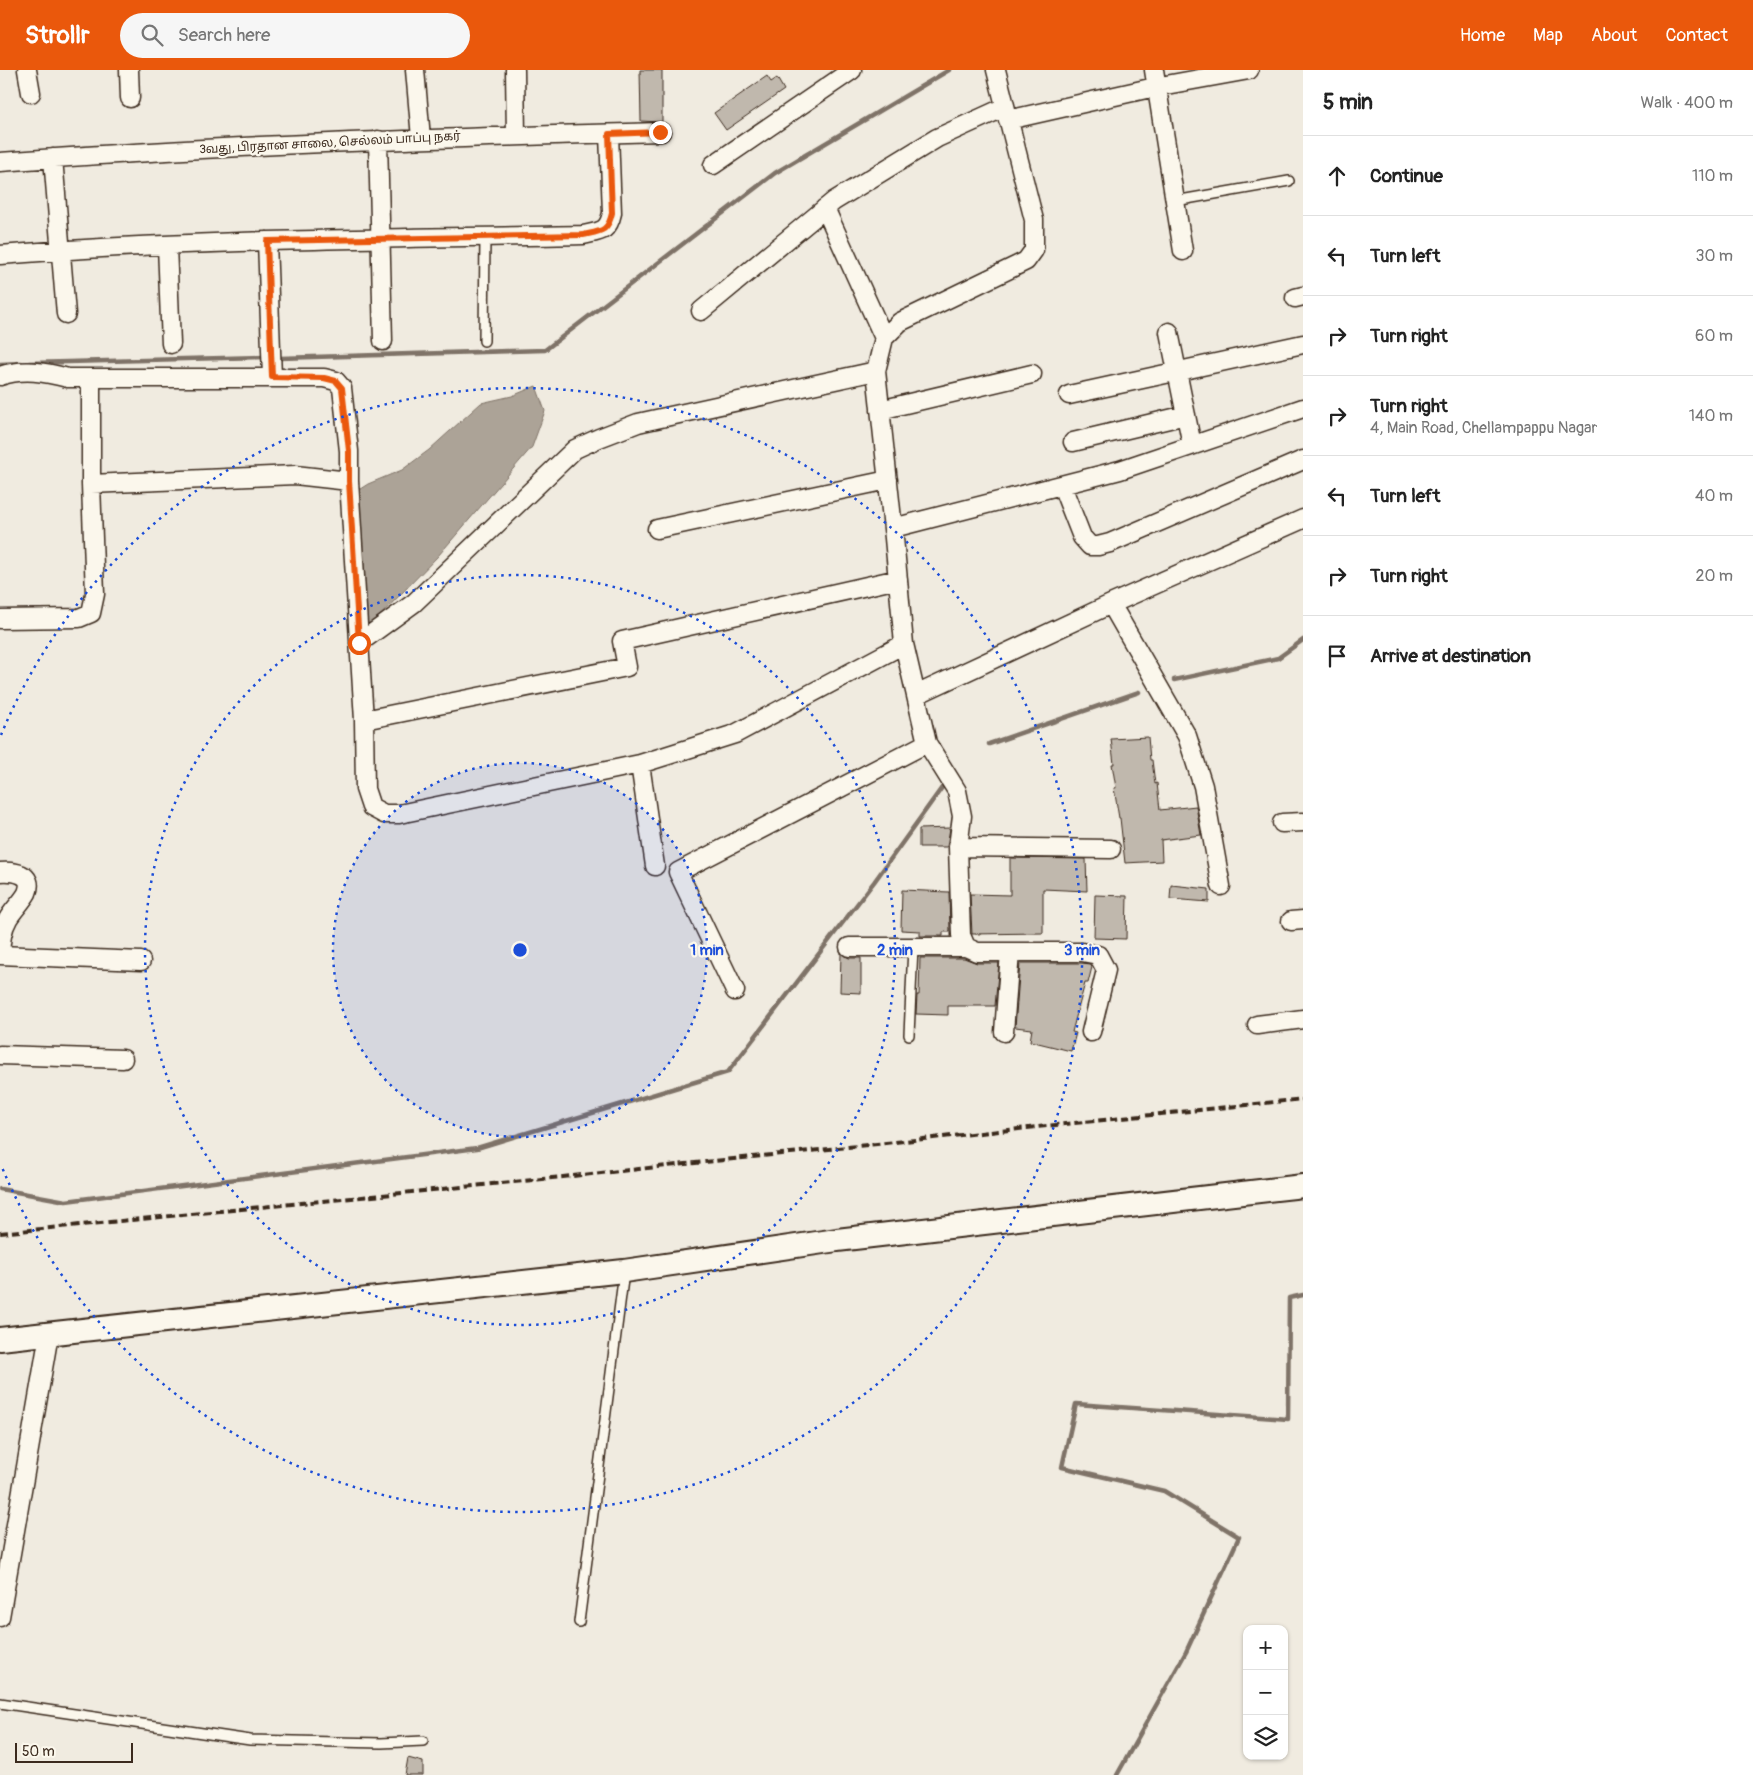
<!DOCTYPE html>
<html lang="en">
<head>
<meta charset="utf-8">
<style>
	body { margin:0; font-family:Pangolin,"Noto Sans Tamil",sans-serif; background:#f6f6f6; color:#222 }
	.controls { position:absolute; right:15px; bottom:15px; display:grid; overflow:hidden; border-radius:10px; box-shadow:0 1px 4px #0004 }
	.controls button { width:45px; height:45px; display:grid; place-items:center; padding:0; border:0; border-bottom:1px solid #e0e0e0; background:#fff; color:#222; font:25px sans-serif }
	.scale { position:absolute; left:15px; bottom:12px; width:118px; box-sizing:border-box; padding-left:5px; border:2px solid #3b2a1e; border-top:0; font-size:14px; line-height:18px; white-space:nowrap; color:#3b2a1e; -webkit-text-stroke:4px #fbf7ec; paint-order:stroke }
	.stop { position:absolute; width:15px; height:15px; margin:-11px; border:4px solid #ea580c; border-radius:50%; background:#fff }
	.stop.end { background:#ea580c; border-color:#fff; box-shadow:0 1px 5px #0008 }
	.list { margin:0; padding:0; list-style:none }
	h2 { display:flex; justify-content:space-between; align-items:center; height:65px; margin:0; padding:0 20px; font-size:21px }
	h2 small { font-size:16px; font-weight:400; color:#767676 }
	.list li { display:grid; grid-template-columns:32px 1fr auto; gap:15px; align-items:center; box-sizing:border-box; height:80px; padding:0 20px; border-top:1px solid #e0e0e0 }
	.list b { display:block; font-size:19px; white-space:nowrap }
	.list p { margin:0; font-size:16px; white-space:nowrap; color:#767676 }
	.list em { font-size:16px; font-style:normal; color:#767676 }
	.icon { flex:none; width:28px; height:28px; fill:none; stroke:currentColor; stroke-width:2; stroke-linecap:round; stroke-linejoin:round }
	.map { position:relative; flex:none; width:1303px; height:1705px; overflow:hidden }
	header { display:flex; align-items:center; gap:30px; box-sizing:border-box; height:70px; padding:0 25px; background:#ea580c; color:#fff }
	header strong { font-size:24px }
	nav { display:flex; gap:28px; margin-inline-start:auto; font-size:18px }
	.search { width:350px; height:45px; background:#f6f6f6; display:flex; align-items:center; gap:12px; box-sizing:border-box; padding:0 18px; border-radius:28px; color:#767676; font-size:19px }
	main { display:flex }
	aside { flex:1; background:#fff }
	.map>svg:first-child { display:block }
	.water { fill:#aca397; stroke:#7f7367 }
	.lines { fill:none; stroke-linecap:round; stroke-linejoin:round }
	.stream { stroke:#7f7367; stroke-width:4.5 }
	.building { fill:#c0b8ad; stroke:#3b2a1e }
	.service-casing { stroke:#3b2a1e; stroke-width:12 }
	.minor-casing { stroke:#3b2a1e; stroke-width:21 }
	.tertiary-casing { stroke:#3b2a1e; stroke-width:26 }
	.service { stroke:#fbf7ec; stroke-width:9 }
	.minor { stroke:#fbf7ec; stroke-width:18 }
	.tertiary { stroke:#fbf7ec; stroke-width:22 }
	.rail { stroke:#3b2a1e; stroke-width:4; stroke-dasharray:8 4; stroke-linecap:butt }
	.route { stroke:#ea580c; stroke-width:6 }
	.ring { fill:none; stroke:#1d4ed8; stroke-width:2.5; stroke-dasharray:2.5 5 }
	.labels { text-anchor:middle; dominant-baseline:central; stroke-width:4.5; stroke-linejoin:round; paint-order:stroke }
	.street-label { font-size:12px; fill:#3b2a1e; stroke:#fbf7ec }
	.centre { fill:#1d4ed8; stroke:#fbf7ec; stroke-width:2.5 }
	.ring-label { font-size:15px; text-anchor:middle; font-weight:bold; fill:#1d4ed8; stroke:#fbf7ec; stroke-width:4.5; stroke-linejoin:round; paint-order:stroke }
</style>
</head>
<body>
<header>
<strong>Strollr</strong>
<div class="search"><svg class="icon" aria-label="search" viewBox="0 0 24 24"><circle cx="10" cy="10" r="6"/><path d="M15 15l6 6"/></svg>Search here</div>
<nav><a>Home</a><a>Map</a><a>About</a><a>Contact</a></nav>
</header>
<main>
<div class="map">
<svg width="1303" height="1705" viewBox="0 0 1303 1705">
	<rect width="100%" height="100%" fill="#f0ebe0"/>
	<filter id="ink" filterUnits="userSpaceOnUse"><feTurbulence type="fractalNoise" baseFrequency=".02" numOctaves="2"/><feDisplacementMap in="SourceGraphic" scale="10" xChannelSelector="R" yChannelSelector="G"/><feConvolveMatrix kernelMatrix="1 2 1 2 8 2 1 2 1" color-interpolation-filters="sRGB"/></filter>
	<g filter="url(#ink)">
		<!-- water -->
		<path class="water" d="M536 316 545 341 532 377 438 486 367 559 364 532 357 421 368 414 402 400 429 380 481 333 512 326Z"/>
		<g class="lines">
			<!-- stream -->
			<path class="stream" d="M280 288 545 280 775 103 949 0
				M29 293 265 287
				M0 294 21 293
				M1174 610 1278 588 1303 570
				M989 674 1139 622
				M0 1119 66 1131 477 1078 728 1002 874 812 946 712
				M1117 1705 1186 1582 1239 1467 1164 1421 1062 1397 1076 1334 1288 1349 1289 1228 1303 1225"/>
		</g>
		<!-- building -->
		<path class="building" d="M640 0H662V52L641 51Z
			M767 6 771 12 777 8 784 20 726 60 714 43Z
			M1148 667 1150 690H1152L1155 714 1157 713 1160 740 1196 736 1201 765 1161 770 1162 791 1125 793 1120 748H1119L1114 718H1116L1112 694H1114L1111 669Z
			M950 758 947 777H919V759Z
			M1010 788 1086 789 1087 821 1043 819V863L972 864 970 824 1010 825Z
			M1171 815 1209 819V832L1170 829Z
			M902 820 949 822 950 862H943V866H920V861L901 860Z
			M1095 825 1127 826 1126 869 1094 868Z
			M841 883 849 888H861V923L840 922Z
			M920 888H964L977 893H999L995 936H948V945L916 944 917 925H919Z
			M1020 893H1081L1091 894 1092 897 1088 913H1085L1072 962 1076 963 1071 981 1030 971 1032 959 1015 957Z
			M408 1688 423 1692V1705H405Z"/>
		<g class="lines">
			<defs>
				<path id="service" d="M1175 131 1289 111
					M484 271 485 167
					M909 965 913 877
					M579 1552 624 1202
					M0 1633 250 1670 381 1673 423 1671"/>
				<path id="minor" d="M27 0 31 23
					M129 0 130 28
					M415 0 421 68
					M515 0 516 66
					M996 0 1034 150V180L1026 191 900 252 884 268 876 301 894 468 904 574 927 673 957 721 962 746 958 777 961 865 966 877 977 882H1082L1098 885 1106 900 1091 962
					M1154 0 1183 181
					M1008 50 1155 17 1249 0
					M378 70 383 271
					M53 88 66 244
					M0 92C220 75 440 68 661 62
					M713 95 852 0
					M825 138 884 268
					M267 171 272 307
					M167 176 171 274
					M0 185C194 169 389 169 583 165 601 161 608 162 612 143L609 64
					M1295 228 1303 226
					M701 241 834 131 937 68 1005 37
					M1169 262 1192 375
					M0 306C23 298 45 302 68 308H324L336 311 342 318 349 381V411L364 650 365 719 371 737 384 744H399L640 694 735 664 904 574
					M1069 325 1303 274
					M880 340 1032 304
					M1073 372 1186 345
					M91 414 295 405 349 411
					M1062 416 1082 467 1090 476H1098L1110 473 1303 390
					M893 458 1120 400 1303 338
					M657 459 888 410
					M1111 534 1187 666 1203 716 1221 816
					M0 549 79 548 91 543 95 524 91 414V308
					M359 573 414 533 575 379 599 368 638 353 876 301
					M916 625 1111 534 1303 449
					M364 650 627 597 622 571 898 509
					M640 694 655 796
					M1282 753 1303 752
					M958 777 1111 779
					M0 802C13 801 35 803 27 823 22 832 13 840 8 849 2 859 1 871 0 883
					M1291 851 1303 850
					M849 877H966
					M0 885 141 891
					M735 921 678 802 927 673
					M1257 955 1303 949
					M1004 962 1010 882
					M0 985 123 989
					M0 1547 49 1264"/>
				<path id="tertiary" d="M0 1269 624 1201 837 1170 1303 1116"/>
			</defs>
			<!-- service casing -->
			<use href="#service" class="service-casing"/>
			<!-- minor casing -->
			<use href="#minor" class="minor-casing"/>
			<!-- tertiary casing -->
			<use href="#tertiary" class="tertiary-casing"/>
			<!-- service -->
			<use href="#service" class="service"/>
			<!-- minor -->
			<use href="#minor" class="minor"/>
			<!-- tertiary -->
			<use href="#tertiary" class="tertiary"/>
			<!-- rail -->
			<path class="rail" d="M0 1163 563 1107 1303 1029"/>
		</g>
	</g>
	<g class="lines" filter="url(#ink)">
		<!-- route -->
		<path class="route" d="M359 573 349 411V381L342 318 336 311 324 308 272 307 267 171 583 165C601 161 608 162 612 143L609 64 660 62"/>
	</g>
	<!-- distance rings -->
	<circle cx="520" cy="880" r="187" fill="#1d4ed8" fill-opacity=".12"/>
	<g class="ring">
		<circle cx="520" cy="880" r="187"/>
		<circle cx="520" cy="880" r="375"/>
		<path d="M1 665A562 562 0 1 1 1 1095"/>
	</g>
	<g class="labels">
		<!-- street labels -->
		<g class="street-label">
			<text transform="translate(330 73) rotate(-3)">3வது, பிரதான சாலை, செல்லம் பாப்பு நகர்</text>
		</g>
	</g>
	<circle cx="520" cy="880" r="8" class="centre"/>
	<g class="ring-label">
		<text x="707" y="885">1 min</text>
		<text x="895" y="885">2 min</text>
		<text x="1082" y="885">3 min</text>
	</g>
</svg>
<div class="controls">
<button>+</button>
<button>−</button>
<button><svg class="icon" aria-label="layers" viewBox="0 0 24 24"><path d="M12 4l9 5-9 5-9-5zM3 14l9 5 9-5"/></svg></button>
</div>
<div class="scale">50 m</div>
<div class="stop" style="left:359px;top:573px"></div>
<div class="stop end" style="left:660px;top:62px"></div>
</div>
<aside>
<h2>5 min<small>Walk · 400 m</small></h2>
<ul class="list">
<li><svg class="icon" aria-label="ahead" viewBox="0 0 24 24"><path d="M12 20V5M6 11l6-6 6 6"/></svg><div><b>Continue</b></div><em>110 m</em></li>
<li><svg class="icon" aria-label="left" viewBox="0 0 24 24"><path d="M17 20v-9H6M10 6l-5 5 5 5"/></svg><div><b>Turn left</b></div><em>30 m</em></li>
<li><svg class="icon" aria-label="right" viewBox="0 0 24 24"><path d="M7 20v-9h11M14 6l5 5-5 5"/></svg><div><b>Turn right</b></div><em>60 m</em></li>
<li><svg class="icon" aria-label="right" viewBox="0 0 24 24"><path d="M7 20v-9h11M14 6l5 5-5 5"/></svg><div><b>Turn right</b><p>4, Main Road, Chellampappu Nagar</p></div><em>140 m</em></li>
<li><svg class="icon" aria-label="left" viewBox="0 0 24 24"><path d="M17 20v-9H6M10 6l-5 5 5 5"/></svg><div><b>Turn left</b></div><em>40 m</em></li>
<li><svg class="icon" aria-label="right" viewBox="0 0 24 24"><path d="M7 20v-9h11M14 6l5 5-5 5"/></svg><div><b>Turn right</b></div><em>20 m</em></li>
<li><svg class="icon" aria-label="arrive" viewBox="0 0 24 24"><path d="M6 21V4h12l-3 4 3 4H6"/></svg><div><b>Arrive at destination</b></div></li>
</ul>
</aside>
</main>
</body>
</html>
